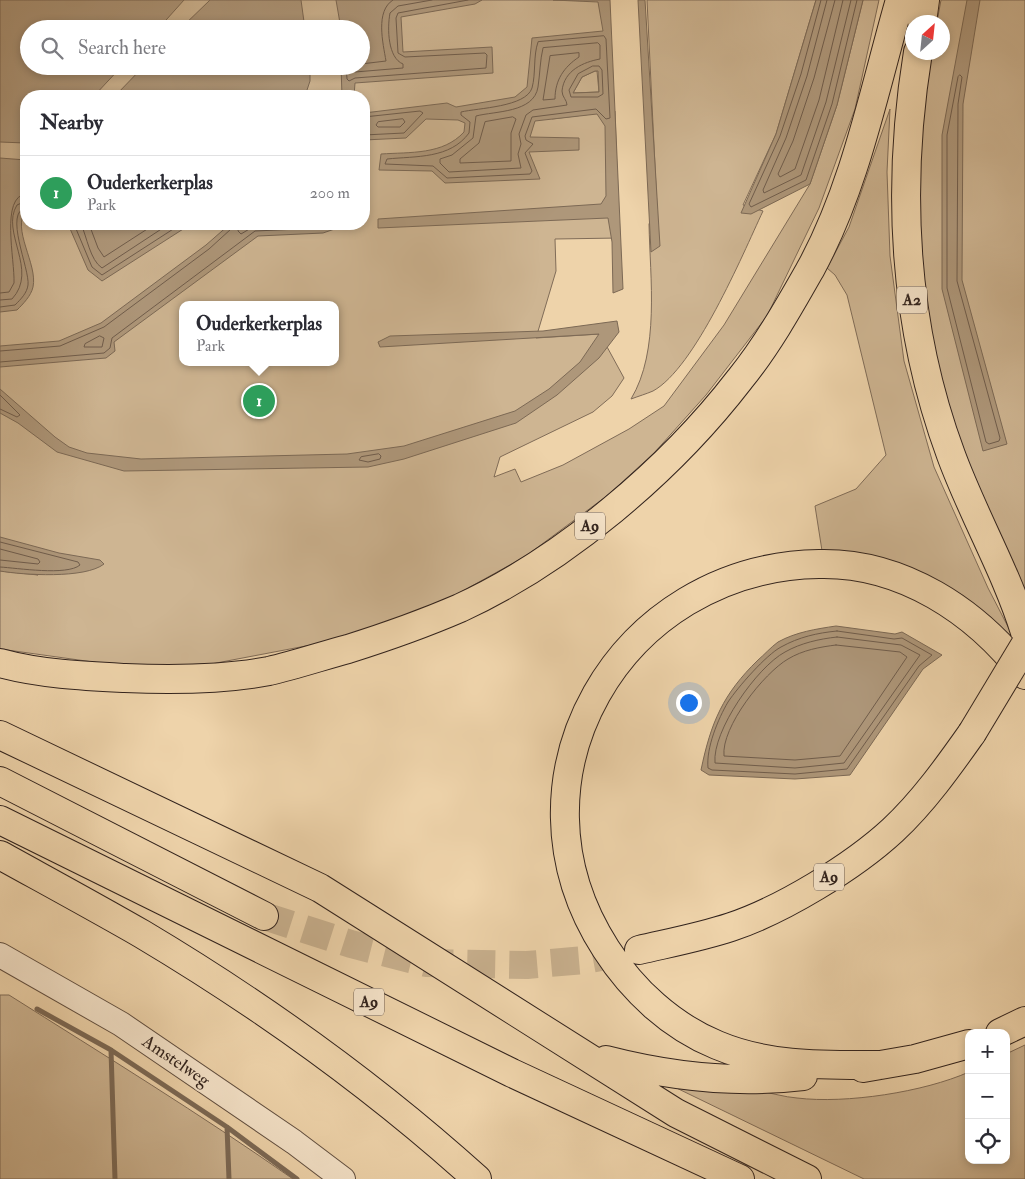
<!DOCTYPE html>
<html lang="en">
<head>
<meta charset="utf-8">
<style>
	body { margin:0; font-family:"IM FELL Double Pica",serif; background:#f2f2f3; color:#2b2b33 }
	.controls { position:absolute; right:15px; bottom:15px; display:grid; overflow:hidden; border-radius:10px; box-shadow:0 2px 8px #0003 }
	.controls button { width:45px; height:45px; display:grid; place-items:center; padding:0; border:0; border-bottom:1px solid #e1e1e2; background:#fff; color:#2b2b33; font:25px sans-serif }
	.compass { position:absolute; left:905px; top:15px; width:45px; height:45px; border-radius:50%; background:#fff; box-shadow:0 2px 8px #0003; rotate:27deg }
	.you { position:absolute; left:688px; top:702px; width:18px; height:18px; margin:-12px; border:4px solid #fff; border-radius:50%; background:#1a73e8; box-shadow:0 0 0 8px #1a73e833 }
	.badge { display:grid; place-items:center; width:32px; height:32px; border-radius:50%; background:#8f2418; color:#fff; font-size:16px; font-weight:700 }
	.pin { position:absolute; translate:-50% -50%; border:2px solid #fff; box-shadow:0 1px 5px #0006 }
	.popup { position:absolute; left:179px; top:301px; width:160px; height:65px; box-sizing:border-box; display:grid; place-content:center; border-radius:10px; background:#fff; filter:drop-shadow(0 1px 4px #0005); font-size:16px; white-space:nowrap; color:#7c7c81 }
	.popup b { font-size:19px; color:#2b2b33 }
	.popup::after { content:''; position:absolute; left:50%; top:100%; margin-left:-10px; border:10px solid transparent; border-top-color:#fff }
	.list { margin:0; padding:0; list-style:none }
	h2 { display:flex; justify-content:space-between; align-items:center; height:65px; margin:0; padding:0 20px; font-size:21px }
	h2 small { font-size:16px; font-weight:400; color:#7c7c81 }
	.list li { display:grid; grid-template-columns:32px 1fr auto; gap:15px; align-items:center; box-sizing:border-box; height:75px; padding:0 20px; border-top:1px solid #e1e1e2 }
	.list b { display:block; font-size:19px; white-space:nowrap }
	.list p { margin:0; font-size:16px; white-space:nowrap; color:#7c7c81 }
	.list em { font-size:16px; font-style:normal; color:#7c7c81 }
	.icon { flex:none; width:28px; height:28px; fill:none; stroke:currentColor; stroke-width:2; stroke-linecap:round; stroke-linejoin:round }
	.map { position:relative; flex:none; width:1025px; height:1179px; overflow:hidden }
	.search { position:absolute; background:#fff; box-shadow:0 2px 8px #0003; left:20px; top:20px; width:350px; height:55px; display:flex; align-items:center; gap:12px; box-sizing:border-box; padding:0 18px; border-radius:28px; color:#7c7c81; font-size:19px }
	.panel { position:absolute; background:#fff; box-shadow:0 2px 8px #0003; left:20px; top:90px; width:350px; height:140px; border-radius:20px }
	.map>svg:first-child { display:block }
	.green { fill:#ceb592; stroke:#806c58; fill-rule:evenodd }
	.water { fill:#ae977a; stroke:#7c6955; fill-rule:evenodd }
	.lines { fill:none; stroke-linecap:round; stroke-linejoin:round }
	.shore { stroke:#705d4c; stroke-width:1 }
	.stream { stroke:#7c6955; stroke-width:5 }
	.highway-tunnel { stroke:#c8b08e; stroke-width:28; stroke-dasharray:28 14; stroke-linecap:butt }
	.minor-casing { stroke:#614f40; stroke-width:26 }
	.highway-casing { stroke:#32231d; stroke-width:30 }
	.minor { stroke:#f4e2c8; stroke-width:24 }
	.highway { stroke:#eed3aa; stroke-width:28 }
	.highway-bridge-casing { stroke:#32231d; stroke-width:30; stroke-linecap:butt }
	.highway-bridge { stroke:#eed3aa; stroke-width:28 }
	.labels { text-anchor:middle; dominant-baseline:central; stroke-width:4; stroke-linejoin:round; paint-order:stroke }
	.shield { fill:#f4e2c8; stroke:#6c5c50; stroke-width:1 }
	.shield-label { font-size:16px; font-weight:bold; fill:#32231d }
	.street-label { font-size:18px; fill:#32231d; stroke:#f4e2c8 }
</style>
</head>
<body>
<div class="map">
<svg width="1025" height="1179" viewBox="0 0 1025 1179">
	<rect width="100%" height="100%" fill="#eed3aa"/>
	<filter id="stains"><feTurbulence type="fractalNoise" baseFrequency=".004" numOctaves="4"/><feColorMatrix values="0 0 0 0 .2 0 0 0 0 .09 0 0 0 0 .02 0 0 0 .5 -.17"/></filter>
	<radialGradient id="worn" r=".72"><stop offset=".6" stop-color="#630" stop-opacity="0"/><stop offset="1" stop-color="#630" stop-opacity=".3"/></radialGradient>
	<!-- green -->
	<path class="green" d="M0 0H600L610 24 552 119 615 111 619 238 555 239 556 271 536 338 600 334 624 378 612 396 593 412 500 457 494 477 515 469 521 482 563 465 629 429 664 406 724 325 810 184 837 105 863 0H879L855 109 819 208 767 316 706 395 654 453 608 495 526 556 452 597 384 625 311 645 211 664 122 666 0 649V571L38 575 0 566ZM29 29H361V66H29ZM26 96H364V224H26ZM183 305H335V362H183Z
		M647 0H816L776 134 743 205 763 211C742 256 695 368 653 391 646 394 639 396 631 399 660 351 650 278 649 224L657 208Z
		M941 0H1025V604L1010 572 941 392 917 255 919 118 931 53 942 52V22H937Z
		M595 71H597L599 92 573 93 582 77Z
		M890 109 887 172 890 256 904 361 934 467 988 588 1018 646 992 619 946 587 823 557 815 506 856 489 886 455 847 295 835 275 827 268 849 227Z
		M0 995H9C104 1055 200 1114 293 1179H0Z
		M1025 1045V1179H864L660 1080C693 1084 726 1087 759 1091 772 1093 784 1097 797 1098 846 1104 924 1092 969 1072V1160H1006V1054Z"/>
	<!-- water -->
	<path class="water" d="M0 0H184L158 29H29V66H122L94 96H26L25 143 0 142Z
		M210 0H301L305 29H180Z
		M336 0H482L475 4 401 17 403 52 492 47 493 73 355 83 354 96H342L341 66H361V29H341Z
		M553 0H610L623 289 613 293 612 242 608 218 378 228V219L601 204 606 196 605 126 597 114 535 121 530 137 579 138V150L529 152 540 179 445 183 432 171 379 170 381 154C410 152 443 155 464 132L465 123 458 120 426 119 406 138 364 140V113L447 103 456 107 515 97 527 87 532 38 603 31 598 2ZM595 71H598L599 92 573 93 582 77Z
		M638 0H645L660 246 651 252Z
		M816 0H863L837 105 810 184 751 214 741 213 776 134Z
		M967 0H980L963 104 962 280 1007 444 983 451 942 289V135Z
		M144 66H310V81L305 96H115Z
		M0 158 26 160V210C11 229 38 264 33 287 31 296 23 304 17 310L0 312Z
		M68 224H191L102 281 88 270Z
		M230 224H349L323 233 258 236 114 342 115 351 106 358 0 367V346L59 341 101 323 206 245Z
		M617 321 619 332 599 358 557 395 516 423 404 459 368 467 124 471 57 452 18 423 0 413V389L55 437 69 447 87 453 141 459 347 454 404 446 515 411 549 389 580 362 599 334 380 347 378 342 390 336 543 331Z
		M0 537 59 553 100 560 104 564C85 579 23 575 0 571Z
		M836 626 895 634 902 632 942 655 923 669 850 775 795 779 709 775 701 770C711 722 723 694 758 660 764 655 771 647 778 642 796 632 816 629 836 626Z"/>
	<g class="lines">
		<!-- shore -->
		<path class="shore" d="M821 0 801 74 780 136 749 204 751 207 806 180 832 104 857 0
			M827 0 807 76 786 138 763 190 764 193 801 175 826 102 851 0
			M835 0 814 78 793 141 778 174 780 177 795 169 819 100 843 0
			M604 36 606 39 610 118 606 119 596 109 532 117 525 136 526 140 533 144 525 153 532 171 530 174 447 178 433 166 385 164 387 159C416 156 450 159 469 133L470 122 461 115V112C478 108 526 107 532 88 536 74 533 56 538 42Z
			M598 43 600 45V59C584 62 564 70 562 91 562 97 567 100 567 105L533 110 526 115 519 134 521 144 518 154 521 168 449 172 440 163V159L452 155 473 138 476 116C495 111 534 113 538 87 540 74 540 60 543 48Z
			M579 53V57C564 67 555 80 555 99L543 100 550 56Z
			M361 64 386 61C383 43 375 11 393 0
			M346 66 347 79 349 81 355 78 486 68 487 55 485 53 405 57 398 53 396 18 398 13 468 0
			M353 66 355 72 403 68V64C388 58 387 29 390 13L398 6 432 0
			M593 66H599L602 70 603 94 598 97H571L569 90 578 74Z
			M960 75 962 77 958 104 957 281 1000 438 999 441 989 444 986 442 947 288V135L958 77Z
			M364 117 420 111 423 113 404 133 364 135
			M513 117 516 119 511 133V161L460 163V159L479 143 485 122Z
			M403 119 405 122 400 127H378L376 125 378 122Z
			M74 224 92 267 102 275 181 224
			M81 224C87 237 90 260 102 268L169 224
			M89 224 98 248 104 257 155 224
			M239 224 238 231 241 234 256 225 285 224
			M0 293 9 292 14 283C15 260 0 196 26 194
			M0 300 12 299C39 270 0 232 17 205L26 201
			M0 307 15 305C21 299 27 293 28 285 30 269 3 211 26 208
			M100 336 104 338 102 347H84L85 344Z
			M0 351 60 346 104 327 209 249 231 229 233 224
			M0 362 104 353 110 348 112 338 255 231 322 228 334 224
			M0 395 20 415 17 417 0 409
			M379 454 381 456 380 459 368 462 359 460 361 457Z
			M0 542 78 562 80 565C67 576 17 568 0 567
			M0 549 38 559 40 562 38 564 0 560
			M837 631 894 639 902 638 932 655 919 666 847 769 795 774 712 770 708 768C706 748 718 719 728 702 738 687 766 655 781 647 799 637 817 633 837 631Z
			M837 637 901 645 920 655 844 763 795 768 715 763C712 731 757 667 785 652 801 643 819 639 837 637Z
			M836 645 900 652 907 657 840 756 795 760 724 756C721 727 764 673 788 659 803 650 820 647 836 645Z"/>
		<!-- stream -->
		<path class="stream" d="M37 1009 111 1050 227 1127 297 1179
			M111 1050 115 1179
			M227 1127 229 1179"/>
		<!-- highway-tunnel -->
		<path class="highway-tunnel" d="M264 916 351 944 426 963 527 965 585 960 632 951"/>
		<defs>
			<path id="minor" d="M0 955 121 1024 294 1142 343 1179"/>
			<path id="highway" d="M922 22 925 0
				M918 52C896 187 903 326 951 455 973 515 1006 571 1025 632
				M0 663C40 674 84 676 125 678 172 680 222 680 269 671 295 665 322 656 348 649 386 637 423 624 460 608 564 560 670 470 740 379 767 346 790 305 811 268 856 185 874 90 900 0
				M0 735 320 888 676 1113 807 1179
				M0 781 264 916
				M0 820 512 1073 740 1179
				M0 855C47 881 95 907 142 934 261 1005 374 1086 477 1179
				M639 950C669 943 701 937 731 927 782 910 853 867 893 830 923 802 948 767 972 733
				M1000 1033 1025 1021
				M606 1060C672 1077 736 1084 803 1076
				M880 1065C825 1065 769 1067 717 1045 671 1026 633 991 606 949 496 779 620 567 819 564 902 562 976 611 1025 675
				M863 1068 915 1059 969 1044"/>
		</defs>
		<!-- minor casing -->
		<use href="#minor" class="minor-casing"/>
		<!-- highway casing -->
		<use href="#highway" class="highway-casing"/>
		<!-- minor -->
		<use href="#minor" class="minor"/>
		<!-- highway -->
		<use href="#highway" class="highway"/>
		<defs>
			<path id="highway-bridge" d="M972 733 1025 645"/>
		</defs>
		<!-- highway-bridge casing -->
		<use href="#highway-bridge" class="highway-bridge-casing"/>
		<!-- highway-bridge -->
		<use href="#highway-bridge" class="highway-bridge"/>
	</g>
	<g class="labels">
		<!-- shield labels -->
		<g class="shield">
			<rect x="897" y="286.5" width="30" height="27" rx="4"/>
			<rect x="575" y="512.5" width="30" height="27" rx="4"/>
			<rect x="814" y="863.5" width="30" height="27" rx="4"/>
			<rect x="354" y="988.5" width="30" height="27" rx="4"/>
		</g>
		<g class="shield-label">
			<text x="912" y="300">A2</text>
			<text x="590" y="526">A9</text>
			<text x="829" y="877">A9</text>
			<text x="369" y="1002">A9</text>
		</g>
		<!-- street labels -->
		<g class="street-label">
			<text transform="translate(176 1061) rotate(34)">Amstelweg</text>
		</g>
	</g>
	<rect width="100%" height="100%" filter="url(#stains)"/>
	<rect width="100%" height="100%" fill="url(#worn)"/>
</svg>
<div class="controls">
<button>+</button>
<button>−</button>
<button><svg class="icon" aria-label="locate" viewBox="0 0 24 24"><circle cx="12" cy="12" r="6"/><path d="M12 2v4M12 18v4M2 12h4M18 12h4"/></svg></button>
</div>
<svg class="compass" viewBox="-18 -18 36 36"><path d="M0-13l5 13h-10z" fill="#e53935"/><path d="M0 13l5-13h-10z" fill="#7c7c81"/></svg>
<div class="you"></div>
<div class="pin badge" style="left:259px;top:401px;background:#2e9e5b">1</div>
<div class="popup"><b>Ouderkerkerplas</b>Park</div>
<div class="search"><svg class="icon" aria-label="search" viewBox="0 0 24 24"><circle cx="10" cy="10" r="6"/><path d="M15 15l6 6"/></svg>Search here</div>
<section class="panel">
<h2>Nearby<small></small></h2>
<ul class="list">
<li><span class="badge" style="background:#2e9e5b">1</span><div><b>Ouderkerkerplas</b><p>Park</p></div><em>200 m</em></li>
</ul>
</section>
</div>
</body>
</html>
